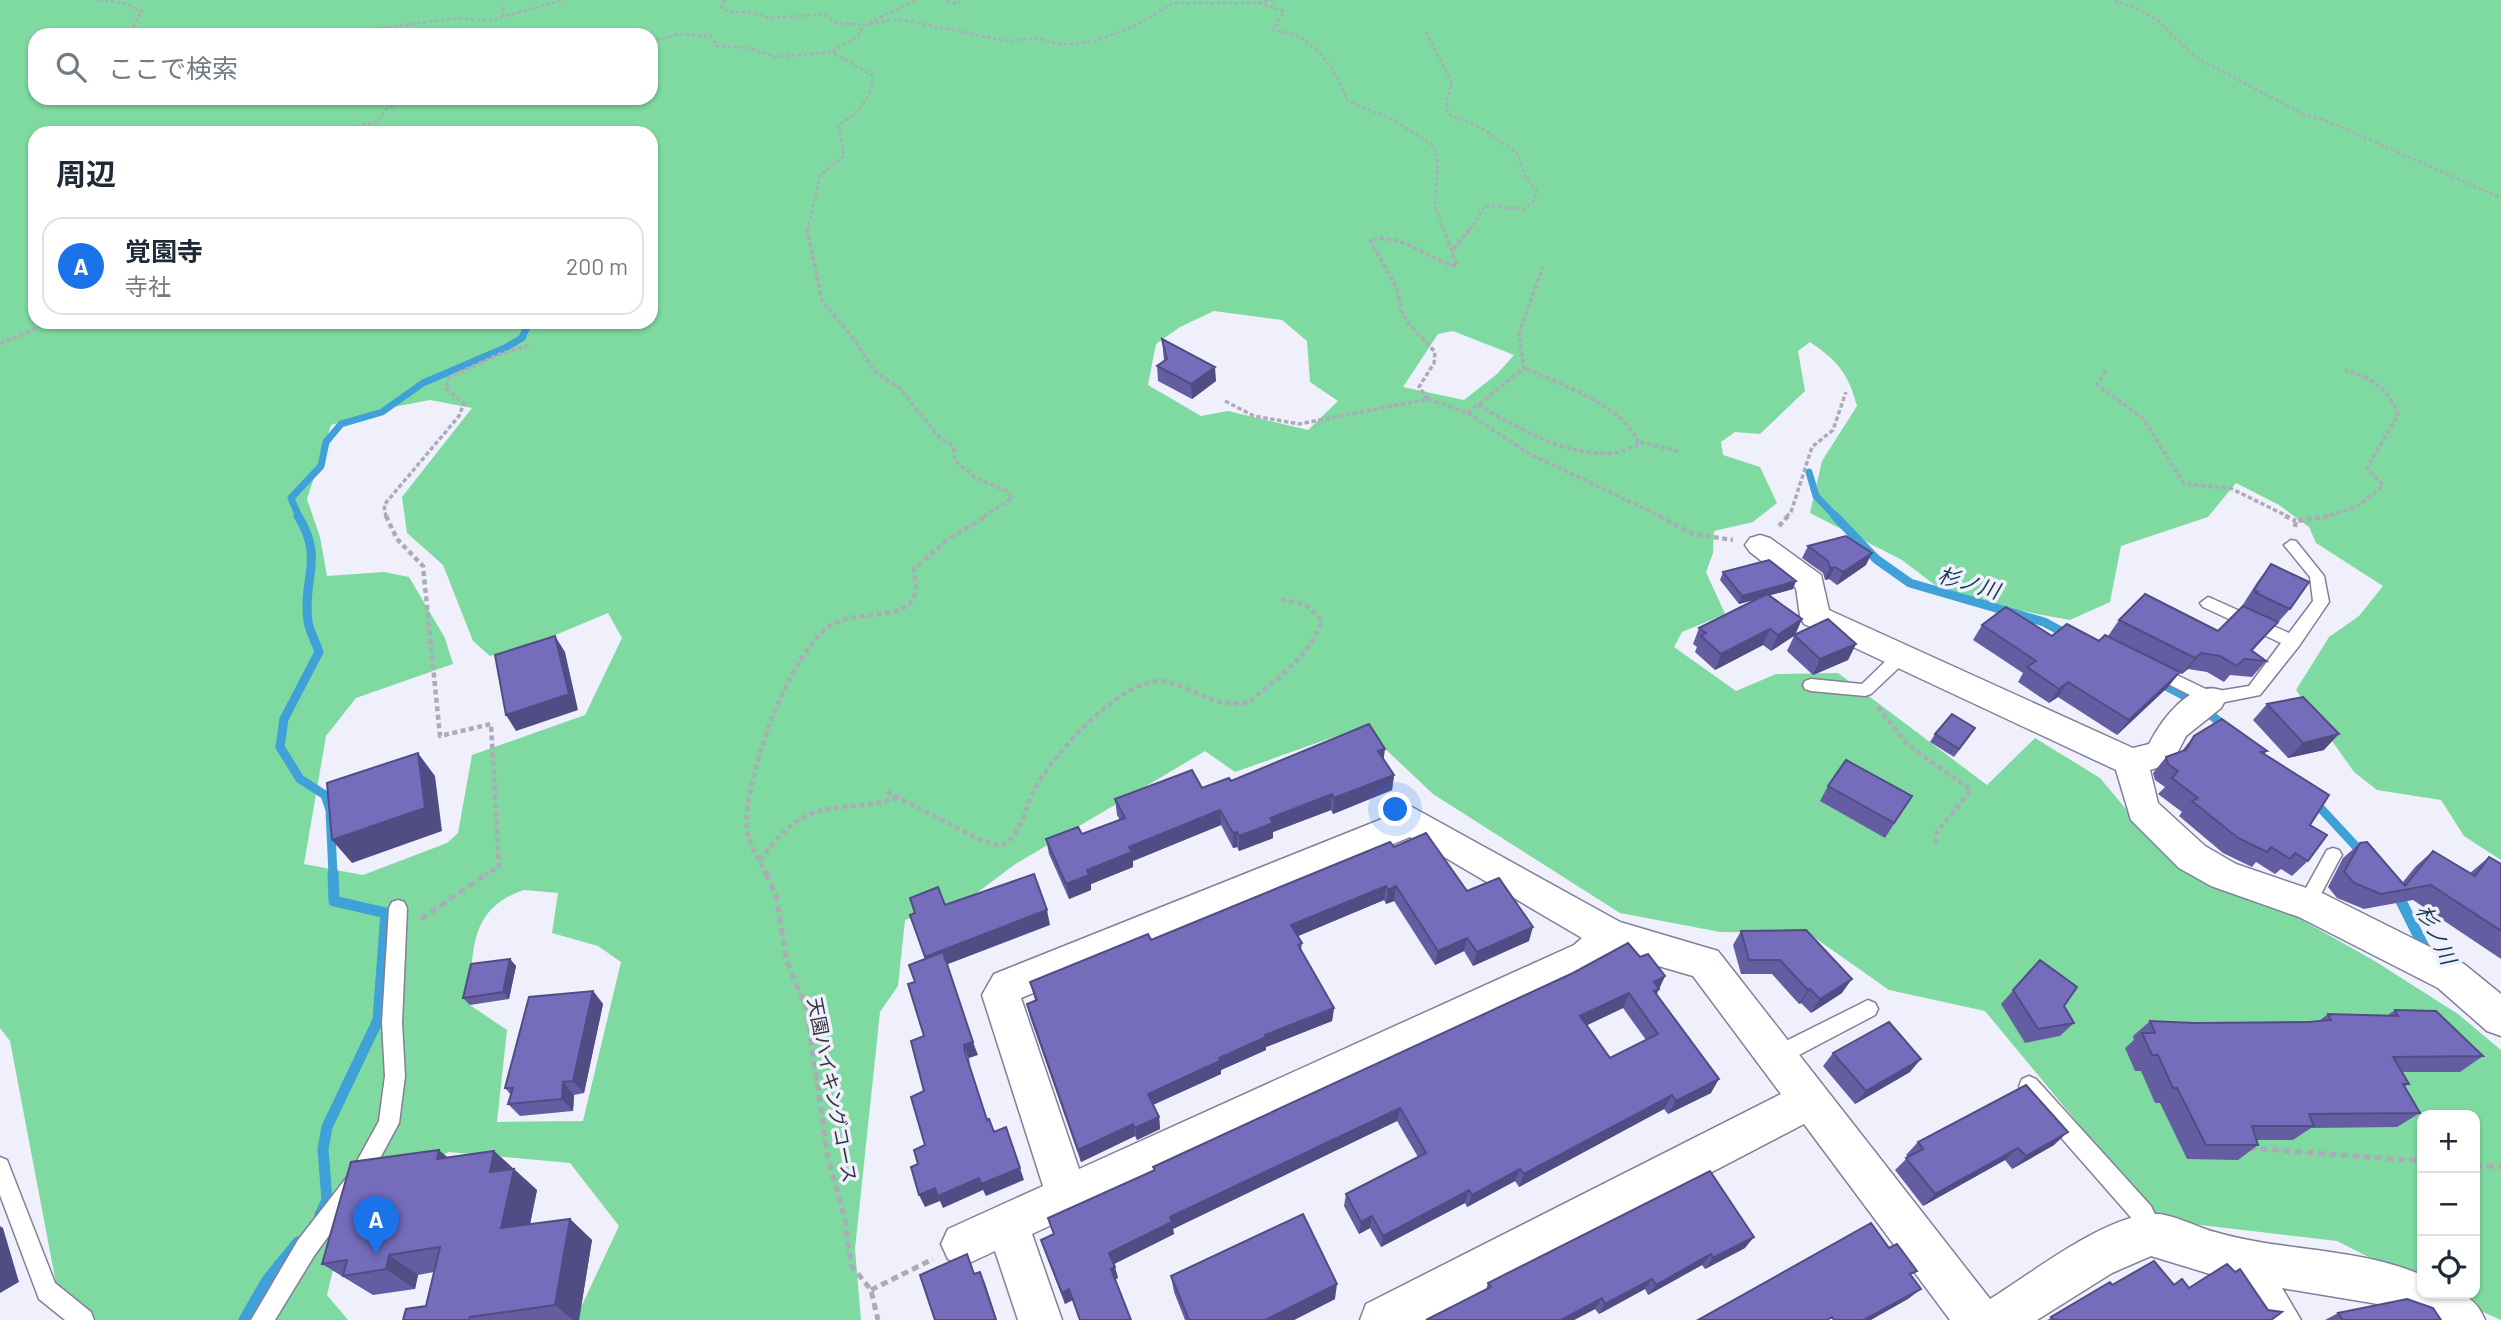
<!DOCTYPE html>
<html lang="ja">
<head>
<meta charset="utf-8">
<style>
	body { margin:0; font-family:Barlow,"Noto Sans JP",sans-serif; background:#f6f6f7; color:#1f2937 }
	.controls { position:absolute; right:21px; bottom:21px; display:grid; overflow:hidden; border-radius:14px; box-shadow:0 2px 5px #0004 }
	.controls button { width:63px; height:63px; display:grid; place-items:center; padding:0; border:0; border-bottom:2px solid #e0e1e3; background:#fff; color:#1f2937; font:35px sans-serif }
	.you { position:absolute; left:1396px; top:810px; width:24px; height:24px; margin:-18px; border:5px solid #fff; border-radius:50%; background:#1a73e8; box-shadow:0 0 0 10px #1a73e833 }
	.badge { display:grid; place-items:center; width:46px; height:46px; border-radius:50%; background:#1a73e8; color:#fff; font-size:23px; font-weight:700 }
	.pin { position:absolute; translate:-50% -58px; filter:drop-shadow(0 2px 4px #0008) }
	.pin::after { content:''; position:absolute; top:37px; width:24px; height:21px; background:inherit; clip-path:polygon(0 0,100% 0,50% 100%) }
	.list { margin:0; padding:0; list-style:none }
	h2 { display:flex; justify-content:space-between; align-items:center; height:91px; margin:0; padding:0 28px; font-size:30px }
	h2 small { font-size:23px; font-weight:400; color:#747a83 }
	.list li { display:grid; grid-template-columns:46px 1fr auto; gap:21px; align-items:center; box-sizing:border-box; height:98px; margin:0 14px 14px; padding:0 14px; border:2px solid #e0e1e3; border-radius:21px }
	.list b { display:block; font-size:26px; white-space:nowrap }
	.list p { margin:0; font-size:23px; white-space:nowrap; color:#747a83 }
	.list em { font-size:23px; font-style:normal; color:#747a83 }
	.icon { flex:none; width:38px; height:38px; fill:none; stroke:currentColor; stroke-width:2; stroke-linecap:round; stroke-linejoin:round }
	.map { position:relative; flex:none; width:2501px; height:1320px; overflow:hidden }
	.search { position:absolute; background:#fff; box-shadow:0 2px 5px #0004; left:28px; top:28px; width:630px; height:77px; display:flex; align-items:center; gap:18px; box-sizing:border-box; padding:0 24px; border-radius:21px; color:#747a83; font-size:26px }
	.panel { position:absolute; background:#fff; box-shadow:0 2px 5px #0004; left:28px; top:126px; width:630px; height:203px; border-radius:21px }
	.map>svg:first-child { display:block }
	.green { fill:#7edaa1; fill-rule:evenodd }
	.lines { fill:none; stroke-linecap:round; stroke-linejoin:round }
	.stream-far2 { stroke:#3fa1d8; stroke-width:7 }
	.stream-far1 { stroke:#3fa1d8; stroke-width:9 }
	.stream { stroke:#3fa1d8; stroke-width:11 }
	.service-casing { stroke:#827f9b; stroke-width:3 }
	.minor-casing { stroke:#827f9b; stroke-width:3 }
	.path-far3 { stroke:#acabb7; stroke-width:2.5; stroke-dasharray:3.5 2.5; stroke-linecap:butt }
	.path-far2 { stroke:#acabb7; stroke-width:3.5; stroke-dasharray:4.5 2.5; stroke-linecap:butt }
	.path-far1 { stroke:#acabb7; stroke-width:4.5; stroke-dasharray:5 3.5; stroke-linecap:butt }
	.path { stroke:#acabb7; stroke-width:5; stroke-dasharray:7 4.5; stroke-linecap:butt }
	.service { fill:#fff; fill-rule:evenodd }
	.minor { fill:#fff; fill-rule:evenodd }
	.wall { fill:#655da2; fill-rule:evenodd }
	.shaded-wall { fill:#524c84 }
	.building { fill:#756cbc; stroke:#524c84; stroke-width:2; fill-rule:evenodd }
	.labels { text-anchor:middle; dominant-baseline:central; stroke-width:7; stroke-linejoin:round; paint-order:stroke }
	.street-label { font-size:19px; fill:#353440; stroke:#f0effc }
	.water-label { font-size:21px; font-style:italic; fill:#123b52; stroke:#f0effc }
</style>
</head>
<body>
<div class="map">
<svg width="2501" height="1320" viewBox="0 0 2501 1320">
	<rect width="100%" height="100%" fill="#f0effc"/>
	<!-- green -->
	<path class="green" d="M0 0H2501V860L2464 836 2441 800 2377 790 2354 772 2296 690 2329 637 2359 616 2383 586 2316 543 2309 527 2279 505 2236 483 2208 517 2121 546 2110 602 2070 620 1952 598 1902 560 1810 513 1822 461 1857 406C1848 373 1838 361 1810 342L1798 351 1805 391 1760 434 1735 432 1721 442 1723 455 1760 467 1777 503 1753 522 1714 531 1713 553 1706 572 1725 614 1682 632 1674 647 1736 691 1776 674 1838 673 1987 785 2035 738 2100 778 2162 852 2286 911 2373 960 2458 1014 2501 1050V1320L2443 1294H2475V1115H2422V1284L2337 1241 2158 1220 1985 1011 1889 990 1808 933 1720 932 1620 913 1433 794 1362 727 1235 772 1205 751 1014 865 974 895 905 920 898 986 880 1012 855 1249 861 1320H575L619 1226 570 1163 449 1152 350 1200 327 1295 348 1320H63L10 1041 0 1028ZM35 35H651V98H35ZM35 133H651V322H35ZM1214 311 1282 320 1307 341 1310 382 1338 401 1308 430 1228 411 1201 416 1148 385 1156 344 1180 327ZM1453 331 1514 355 1497 374 1464 400 1403 387 1438 334ZM430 400 472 408 402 497 407 533 443 565 473 641 490 656 553 636 608 613 622 638 585 715 472 755 458 833 447 843 363 875 304 864 326 736 356 698 453 664 445 638 409 577 384 572 327 576 320 537 307 499 331 425 377 410ZM524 890 558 893 552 933 598 946 621 962 583 1121 497 1122 507 1030 470 1005C473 954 467 909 524 890Z"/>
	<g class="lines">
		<!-- stream-far2 -->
		<path class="stream-far2" d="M1809 472 1816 496 1836 517
			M299 517 291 498 321 466 326 442 341 424 382 412 423 383 505 348 522 338 529 322"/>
		<!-- stream-far1 -->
		<path class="stream-far1" d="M298 516C325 560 302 578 308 621 309 631 316 642 319 652L284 719 280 747 300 779 325 795 330 810 333 875
			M1835 516 1876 559 1910 583 2044 622 2068 635
			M2158 682 2191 699 2227 728
			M2313 800 2363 854"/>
		<!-- stream -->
		<path class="stream" d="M2397 893 2427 953
			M320 1215 327 1200 323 1149 327 1127 378 1020 386 913 334 901 333 873
			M244 1320 267 1280 298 1242"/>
		<defs>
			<path id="service" d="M2291 540 2296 541 2324 576 2329 602 2299 646 2260 695 2210 705 2150 675 2148 671 2150 667 2156 665 2212 692 2249 686 2281 643 2203 607 2200 603 2208 597 2213 599 2289 633 2313 601 2310 577 2284 545Z
				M1900 651 1908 657 1906 661 1871 694 1865 696 1811 691 1805 689 1803 685 1805 681 1811 679 1862 684 1894 653Z
				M2333 848 2339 850 2342 855 2339 860 2313 909 2307 911 2301 909 2298 903 2301 897 2327 850Z
				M398 900 404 902 407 908 402 1023 405 1076 399 1123 365 1186 314 1256 275 1320H251L298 1240 351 1172 379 1121 385 1076 382 1023 389 908 392 902Z
				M1868 1000 1875 1003 1878 1009 1875 1015 1782 1064 1775 1066 1768 1064 1765 1057 1768 1050Z
				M2029 1076 2036 1079 2151 1206 2164 1234 2161 1242 2153 1245 2145 1242 2135 1222 2022 1093 2019 1086 2022 1079Z
				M0 1157 7 1160 55 1283 91 1312 94 1320H65L39 1299 0 1195Z"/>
			<path id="minor" d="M1760 535 1770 538 1821 575 1829 610 2133 748 2149 744C2162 719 2190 680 2221 690L2226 699 2221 708 2186 736 2172 763 2150 770 2158 803 2205 846 2236 864 2324 894 2464 964 2501 994V1036L2487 1031 2438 988 2299 917 2211 886 2179 868 2131 820 2116 770 1804 624 1800 616 1796 588 1750 552 1745 545 1750 538Z
				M1412 807 1620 922 1718 951 1990 1299C2035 1271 2096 1222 2148 1214 2168 1211 2196 1227 2215 1232 2283 1252 2356 1247 2422 1275V1294C2452 1294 2472 1288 2485 1320H2422L2378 1304 2282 1288 2301 1320H2252L2223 1278 2151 1256 2112 1273 2037 1320H1950L1804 1124 1428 1320H1360L1366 1304 1781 1094 1693 976 1617 954 1600 969 1032 1234 1062 1320H1018L995 1251 963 1266 948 1259 941 1244 948 1229 1043 1186 982 995 994 974ZM1410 837 1582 938 1574 945 1079 1169 1021 998Z"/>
		</defs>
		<!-- service casing -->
		<use href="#service" class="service-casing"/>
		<!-- minor casing -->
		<use href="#minor" class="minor-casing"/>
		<!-- path-far3 -->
		<path class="path-far3" d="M99 0 124 3 142 11 129 34 133 35
			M724 0 721 7 728 12H748L770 18 825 14 836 23 864 25 899 19 1006 41 1038 38 1056 44H1071L1095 41 1132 27 1174 3H1258L1273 0
			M947 0 957 4 961 0
			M2118 0 2116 2 2137 8 2157 20 2195 57 2303 114 2332 123 2501 198
			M1258 3 1284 11 1273 30C1281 32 1294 33 1301 38 1323 52 1339 75 1347 101L1392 119 1434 146 1438 164 1435 205 1444 231
			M502 16 504 4
			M1426 32 1452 83 1446 103 1448 114 1481 128 1517 153 1525 176 1537 192 1533 202 1524 209 1485 206 1469 231
			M328 35 457 18 488 21 563 0
			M651 42 678 34 711 36 716 46 750 48 775 57 832 52
			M354 133 363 124 378 122 386 109 410 98
			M807 231 820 176 844 155 839 126C857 111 873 101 872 75L832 52 858 36 864 25 915 0"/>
		<!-- path-far2 -->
		<path class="path-far2" d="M807 229 822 301 855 341 874 371 901 389 939 437 953 446 955 461 976 478 1007 491 1012 498 983 517
			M1453 249 1470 229
			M0 344 50 322
			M2106 371 2097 385 2143 418 2184 484 2230 488 2289 517
			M1428 399 1419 387 1434 363 1435 352 1408 323 1401 310 1397 289 1370 240C1404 232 1425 260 1457 266L1444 229
			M1225 401 1254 416 1299 424 1428 399 1468 413 1528 453 1662 517
			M1478 405C1517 427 1566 457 1612 453 1622 452 1630 448 1639 445 1628 407 1558 383 1524 368
			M1468 413 1524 368 1519 333 1543 267
			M1640 442 1681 452
			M386 517 384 505 459 416 464 403 446 389 449 377 500 354 530 345
			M1786 517 1791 512 1812 447 1833 430 1846 392
			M2323 517 2355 508 2383 486 2367 468 2398 415C2389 388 2371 378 2345 370"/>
		<!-- path-far1 -->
		<path class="path-far1" d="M386 516 397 539 423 566 440 736 491 724 499 866 486 875
			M1659 516 1693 534 1733 540
			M2285 516 2296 521
			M1779 526 1788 516
			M2295 527 2296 521 2331 516
			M1878 707 1907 744 1971 790 1936 833V844
			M887 792 983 841 1000 846C1023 836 1024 808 1035 788 1054 754 1118 682 1159 681 1179 681 1201 698 1221 702 1229 704 1239 703 1248 703 1276 678 1311 657 1322 620L1306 605 1281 599
			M760 860C811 791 830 817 902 797
			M766 875C761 862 749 845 747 831 742 783 790 648 833 624 854 612 894 618 909 604 919 595 915 581 914 569L948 539 987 516"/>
		<!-- path -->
		<path class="path" d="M766 873 776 896 787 962 806 1007 828 1158 845 1220 851 1265 871 1290 878 1320
			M421 919 488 873
			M2249 1148 2422 1161
			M2475 1165 2501 1167
			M871 1290 933 1259"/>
		<!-- service -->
		<use href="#service" class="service"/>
		<!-- minor -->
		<use href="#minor" class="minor"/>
	</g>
	<!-- wall -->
	<path class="wall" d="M1162 339 1216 381 1192 399 1158 381 1157 366 1164 361Z
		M1808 546 1866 565 1837 585 1829 579 1825 580 1823 573 1802 558Z
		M2271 564 2290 609 2252 651 2266 661 2252 677 2230 675 2224 682 2207 672 2188 669 2182 674 2179 673 2168 687 2117 735 2058 697 2049 703 2018 682 2023 673 1973 640 1982 625 2052 636 2099 641 2108 636 2119 620 2218 631 2243 607 2242 606 2258 581Z
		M1723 572 1793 589 1770 595 1802 619 1795 635 1856 644 1848 660 1813 675 1787 651 1794 636 1771 651 1763 645 1715 670 1695 652 1697 647 1693 644 1699 628 1757 599 1739 604 1720 580Z
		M2267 704 2324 750 2288 758 2253 720Z
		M1935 734 1970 736 1954 757 1930 742Z
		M2194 736 2267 751 2264 754 2310 825 2308 861 2292 876 2281 869 2275 874 2256 862 2252 867 2223 853 2179 816 2182 812 2158 794 2165 787 2155 780 2153 773 2166 757 2181 752Z
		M1384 759 1394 775 1392 790 1333 814 1331 810 1273 832V838L1239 851 1237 847 1233 848 1221 825 1133 861V867L1091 884V890L1069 899 1049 854 1046 839 1082 834 1120 820 1117 815 1115 799 1202 788Z
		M1828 786 1912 796 1885 838 1820 801Z
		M2360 843 2402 883 2416 866 2433 851 2470 873 2489 857 2501 864V959L2413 900 2364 909 2337 898 2328 887 2343 858Z
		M1394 847 1467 891 1529 941 1473 966 1464 951 1435 965 1394 901 1386 904 1384 900 1298 936 1302 943 1301 951 1334 1008 1332 1021 1266 1047V1050L1221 1070V1074L1153 1105 1159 1117 1160 1129 1137 1140 1135 1136 1081 1162 1030 1017 1027 1004 1035 1000 1030 982 1151 940Z
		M1741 931 1842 993 1811 1013 1801 1003 1799 1004 1772 974H1741L1733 945Z
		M1640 957 1665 976 1657 994 1711 1093 1668 1114 1664 1109 1519 1187 1515 1181 1467 1207 1465 1203 1381 1247 1370 1228 1359 1234 1344 1206 1346 1194 1418 1157 1397 1121 1173 1229 1174 1234 1114 1264 1118 1278 1065 1304 1045 1252 1054 1234 1048 1218 1154 1171 1153 1167ZM1623 1008 1646 1040 1610 1058 1587 1025Z
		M510 959 516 966 509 999 470 1005 463 998Z
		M2040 960 2074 1023 2060 1036 2025 1043 2001 1004Z
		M593 991 603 1004 584 1093 574 1095 573 1111 520 1116 508 1104 511 1095 505 1088Z
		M2395 1010 2483 1056 2460 1072H2402L2409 1084 2405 1086 2420 1113 2397 1127 2311 1128 2293 1140H2256L2258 1145 2238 1160 2187 1159 2160 1103H2155L2141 1071H2135L2125 1048 2134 1040 2133 1036 2150 1021 2194 1023 2319 1021 2328 1014 2388 1015Z
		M1833 1053 1910 1072 1855 1104 1823 1066Z
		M1918 1142 2054 1145 2012 1169 2005 1160 1923 1206 1895 1170 1908 1157 1906 1155Z
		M494 1151 537 1190 530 1224 570 1219 592 1240 579 1320H403L426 1306 434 1272 418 1275 415 1289 373 1295 322 1264 448 1157Z
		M1745 1248 1705 1269 1702 1265 1648 1295 1645 1289 1599 1314 1595 1309 1574 1320H1426L1486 1290 1488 1283Z
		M2227 1264 2271 1320H2047L2112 1285 2174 1284 2189 1288Z
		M1171 1276 1335 1299 1294 1320H1185L1174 1292Z
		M2338 1313 2441 1320H2325Z"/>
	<!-- shaded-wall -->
	<path class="shaded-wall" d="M1215 367 1216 381 1192 399 1191 384Z
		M1872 553 1866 565 1837 585 1843 572Z
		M1835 567 1829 579 1825 580 1830 568Z
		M1796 581 1793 589 1739 604 1742 596Z
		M1802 619 1795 635 1771 651 1778 635Z
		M2278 622 2264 638 2245 659 2251 650Z
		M1770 629 1763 645 1715 670 1721 654Z
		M555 636 565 652 578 710 516 731 506 715Z
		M1856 644 1848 660 1813 675 1820 659Z
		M2201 653 2188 669 2182 674 2195 658Z
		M2180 672 2168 687 2117 735 2129 720Z
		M2068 682 2058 697 2049 703 2059 689Z
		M2339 734 2324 750 2288 758 2303 743Z
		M1385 749 1383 764 1378 751Z
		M418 753 435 776 442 831 352 863 332 840Z
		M1394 775 1392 790 1333 814 1334 798Z
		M1332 794 1331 810 1273 832V838L1239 851V836L1270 818Z
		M1220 810 1221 825 1133 861V867L1091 884V890L1069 899 1066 884 1087 870 1129 847Z
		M1237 832V847L1233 848V833Z
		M1386 886 1384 900 1291 939V925Z
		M1396 886 1394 901 1386 904 1388 890Z
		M1047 910 1050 925 930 971 925 957Z
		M1533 927 1529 941 1473 966 1477 952Z
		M1467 938 1464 951 1435 965 1438 951Z
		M510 959 516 966 509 999 503 992Z
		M1665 976 1652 1003 1654 982Z
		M1852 979 1842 993 1811 1013 1820 999Z
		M1810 989 1801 1003 1799 1004 1808 990Z
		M593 991 603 1004 584 1093 573 1081Z
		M1629 993 1623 1008 1575 1031 1580 1016Z
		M1334 1008 1332 1021 1266 1047V1050L1221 1070V1074L1150 1106 1148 1094 1265 1035Z
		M973 1042 978 1055 969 1058 970 1065 964 1045Z
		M1921 1059 1910 1072 1855 1104 1866 1091Z
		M1719 1079 1711 1093 1668 1114 1676 1101Z
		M563 1082 574 1095 573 1111 562 1099Z
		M1672 1095 1664 1109 1519 1187 1524 1174Z
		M1400 1108 1397 1121 1173 1229 1174 1234 1112 1265 1109 1253 1170 1217Z
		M1159 1117 1160 1129 1137 1140 1135 1128Z
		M1133 1124 1135 1136 1081 1162 1078 1150Z
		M2068 1132 2054 1145 2012 1169 2026 1156Z
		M2018 1148 2005 1160 1923 1206 1935 1194Z
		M439 1150 465 1172 437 1159Z
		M494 1151 537 1190 525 1249 501 1228 490 1172Z
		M1020 1168 1024 1180 986 1196 983 1190 943 1208 940 1201 925 1207 919 1195 935 1188Z
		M1520 1169 1515 1181 1467 1207 1472 1195Z
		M1469 1190 1465 1203 1381 1247 1383 1236Z
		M1372 1216 1370 1228 1359 1234 1361 1222Z
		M570 1219 592 1240 579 1320H573L555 1305Z
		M0 1226 3 1228 19 1282 0 1293Z
		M1754 1237 1745 1248 1705 1269 1713 1258Z
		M1711 1254 1702 1265 1648 1295 1656 1285Z
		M389 1255 418 1275 415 1289 386 1269Z
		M1115 1267 1118 1278 1113 1280 1111 1269Z
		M980 1272 985 1283 997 1320H996Z
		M1652 1279 1645 1289 1599 1314 1605 1304Z
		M1337 1284 1335 1299 1294 1320H1265Z
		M1069 1289 1072 1300 1065 1304 1062 1293Z
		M1921 1289 1908 1299 1871 1320H1864Z
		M1602 1298 1595 1309 1574 1320H1561Z"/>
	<!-- building -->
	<path class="building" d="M1162 339 1215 367 1191 384 1157 366 1167 359Z
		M1846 536 1872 553 1843 572 1835 567 1830 568 1828 561 1808 546Z
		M1769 560 1796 581 1742 596 1723 572Z
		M2271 564 2309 582 2290 609 2256 593 2258 592 2254 590Z
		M1767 594 1802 619 1778 635 1770 629 1721 654 1701 636 1706 633 1699 628Z
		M2145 594 2218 631 2243 606 2278 622 2251 650 2266 661 2244 659 2237 666 2220 656 2201 653 2195 658 2119 620Z
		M2006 607 2052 636 2067 624 2099 641 2105 635 2180 672 2129 720 2068 682 2059 689 2027 667 2036 661 1982 625Z
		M1828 619 1856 644 1820 659 1794 635Z
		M555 636 569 694 506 715 495 655Z
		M2303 697 2339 734 2303 743 2267 704Z
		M1952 714 1975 728 1959 749 1935 734Z
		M2222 719 2267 751 2261 752 2329 795 2310 825 2327 835 2308 861 2295 853 2290 859 2271 847 2267 852 2238 838 2192 801 2198 798 2172 778 2178 771 2168 764 2166 757 2186 750 2194 736Z
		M1369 724 1385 749 1378 751 1394 775 1334 798 1332 794 1270 818 1273 823 1239 836 1237 832 1233 833 1220 810 1129 847 1132 852 1087 870 1089 875 1066 884 1046 839 1078 827 1082 834 1125 818 1115 799 1192 770 1202 788 1229 778 1231 781Z
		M418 753 425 808 332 840 327 783Z
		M1846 760 1912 796 1894 823 1828 786Z
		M1426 833 1467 891 1499 878 1533 927 1477 952 1467 938 1438 951 1396 886 1388 890 1386 886 1291 925 1302 943 1298 945 1334 1008 1265 1035 1266 1037 1219 1058 1220 1061 1148 1094 1159 1117 1135 1128 1133 1124 1078 1150 1027 1004 1037 1000 1030 982 1148 934 1151 940 1390 842 1394 847Z
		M2367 842 2405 886 2433 851 2475 876 2489 857 2501 864V931L2431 885 2381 894 2354 883 2344 872 2360 843Z
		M1034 874 1047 910 925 957 910 915 915 913 910 898 938 887 945 905Z
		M1806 930 1852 979 1820 999 1810 989 1808 990 1780 960H1749L1741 931Z
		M1628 943 1640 957 1648 954 1665 976 1654 982 1659 989 1654 991 1719 1079 1676 1101 1672 1095 1524 1174 1520 1169 1472 1195 1469 1190 1383 1236 1372 1216 1361 1222 1346 1194 1426 1153 1400 1108 1170 1217 1172 1222 1109 1253 1115 1267 1111 1269 1131 1320H1080L1069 1289 1062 1293 1041 1240 1054 1234 1048 1218 1155 1170 1153 1167 1573 973ZM1629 993 1658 1034 1610 1058 1580 1016Z
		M943 952 973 1042 964 1045 965 1052 987 1120 989 1119 994 1132 1006 1127 1020 1168 981 1184 979 1178 938 1196 935 1188 919 1195 911 1167 918 1164 914 1150 925 1145 911 1097 924 1091 911 1041 924 1036 908 984 915 982 909 965Z
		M510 959 503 992 463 998 471 964Z
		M2040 960 2077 987 2064 1006 2074 1023 2038 1029 2013 990Z
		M593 991 573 1081 563 1082 562 1099 508 1104 513 1088H505L529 997Z
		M2395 1010 2436 1011 2483 1056 2393 1057 2409 1084H2403L2420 1113 2309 1114 2314 1126H2252L2258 1145H2206L2177 1088H2173L2158 1055H2152L2142 1033H2155L2150 1021 2194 1023 2309 1022 2331 1020 2328 1014 2398 1016Z
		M1889 1022 1921 1059 1866 1091 1833 1053Z
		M2026 1085 2068 1132 2026 1156 2018 1148 1935 1194 1906 1158 1923 1149 1918 1142Z
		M439 1150 437 1159 494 1151 490 1172 514 1169 501 1228 570 1219 555 1305 470 1317 469 1320H403L406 1309 426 1306 440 1247 389 1255 386 1269 343 1276 347 1260 322 1264 351 1162Z
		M1710 1171 1754 1237 1713 1258 1711 1254 1656 1285 1652 1279 1605 1304 1602 1298 1561 1320H1426L1491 1287 1488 1283Z
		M1303 1214 1337 1284 1265 1320H1189L1171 1276Z
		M1871 1223 1889 1248 1897 1244 1917 1271 1910 1274 1921 1289 1864 1320H1834L1832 1317 1827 1320H1698Z
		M967 1254 974 1274 980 1272 996 1320H935L920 1275Z
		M2154 1261 2174 1285 2182 1279 2189 1288 2227 1264 2235 1272 2240 1269 2268 1310 2282 1312 2271 1320H2054L2051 1317 2110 1282 2112 1285Z
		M2407 1299 2433 1308 2441 1320H2343L2338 1313Z"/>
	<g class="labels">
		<!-- street labels -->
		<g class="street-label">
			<text transform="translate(833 1090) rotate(79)">天園ハイキングコース</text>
		</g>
		<!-- water labels -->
		<g class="water-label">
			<text transform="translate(1969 582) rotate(16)">杉ノ川</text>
			<text transform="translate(2437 934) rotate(64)">杉ノ川</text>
		</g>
	</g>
</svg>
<div class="controls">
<button>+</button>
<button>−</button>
<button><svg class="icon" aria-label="locate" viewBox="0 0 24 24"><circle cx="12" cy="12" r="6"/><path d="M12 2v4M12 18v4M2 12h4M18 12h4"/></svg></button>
</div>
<div class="you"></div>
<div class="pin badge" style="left:376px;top:1254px">A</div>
<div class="search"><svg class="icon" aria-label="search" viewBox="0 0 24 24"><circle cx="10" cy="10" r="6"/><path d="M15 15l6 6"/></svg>ここで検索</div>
<section class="panel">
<h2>周辺<small></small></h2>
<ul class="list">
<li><span class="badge">A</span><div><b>覚園寺</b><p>寺社</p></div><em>200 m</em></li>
</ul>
</section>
</div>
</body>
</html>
